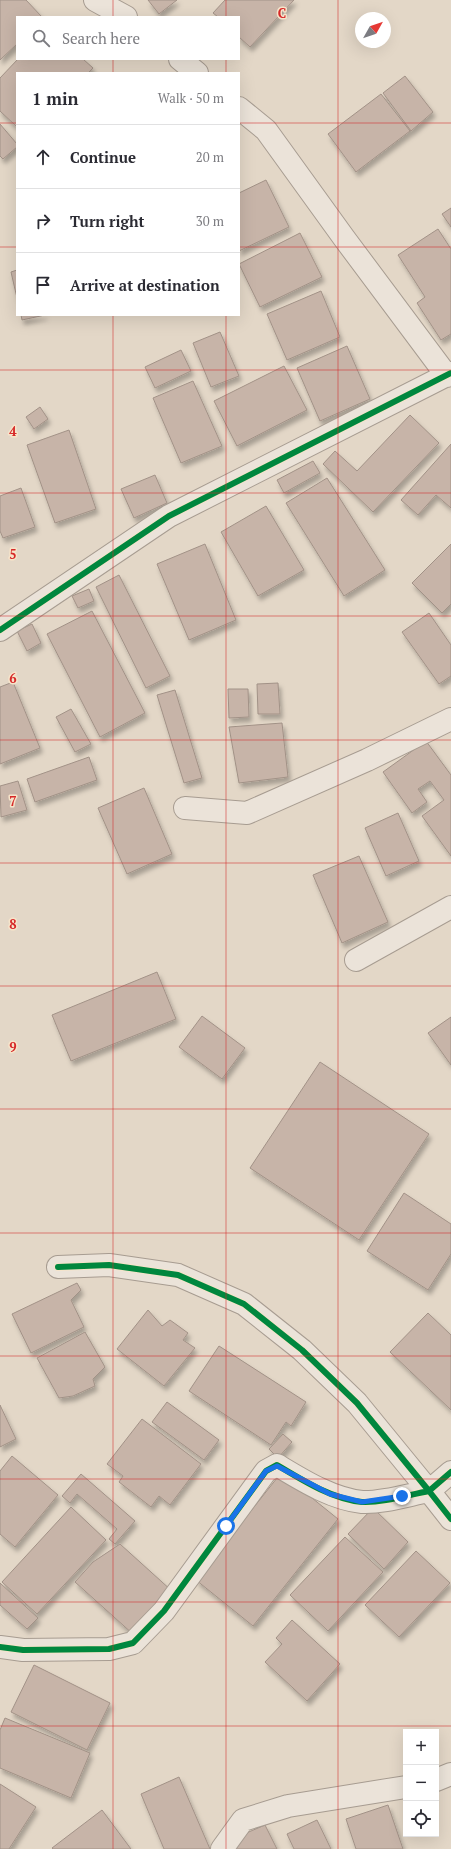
<!DOCTYPE html>
<html lang="en">
<head>
<meta charset="utf-8">
<style>
	body { margin:0; font-family:"PT Serif",serif; background:#f2f2f3; color:#2b2b33 }
	.controls { position:absolute; right:12px; bottom:12px; display:grid; overflow:hidden; border-radius:0px; box-shadow:0 4px 16px #0002 }
	.controls button { width:36px; height:36px; display:grid; place-items:center; padding:0; border:0; border-bottom:1px solid #e1e1e2; background:#fff; color:#2b2b33; font:20px sans-serif }
	.compass { position:absolute; left:355px; top:12px; width:36px; height:36px; border-radius:50%; background:#fff; box-shadow:0 4px 16px #0002; rotate:50deg }
	.stop { position:absolute; width:12px; height:12px; margin:-9px; border:3px solid #1a73e8; border-radius:50%; background:#fff }
	.stop.end { background:#1a73e8; border-color:#fff; box-shadow:0 1px 4px #0008 }
	.list { margin:0; padding:0; list-style:none }
	h2 { display:flex; justify-content:space-between; align-items:center; height:52px; margin:0; padding:0 16px; font-size:17px }
	h2 small { font-size:13px; font-weight:400; color:#7c7c81 }
	.list li { display:grid; grid-template-columns:26px 1fr auto; gap:12px; align-items:center; box-sizing:border-box; height:64px; padding:0 16px; border-top:1px solid #e1e1e2 }
	.list b { display:block; font-size:15px; white-space:nowrap }
	.list em { font-size:13px; font-style:normal; color:#7c7c81 }
	.icon { flex:none; width:22px; height:22px; fill:none; stroke:currentColor; stroke-width:2; stroke-linecap:round; stroke-linejoin:round }
	.map { position:relative; flex:none; width:451px; height:1849px; overflow:hidden }
	.search { position:absolute; background:#fff; box-shadow:0 4px 16px #0002; left:16px; top:16px; width:224px; height:44px; display:flex; align-items:center; gap:10px; box-sizing:border-box; padding:0 14px; border-radius:0px; color:#7c7c81; font-size:15px }
	.panel { position:absolute; background:#fff; box-shadow:0 4px 16px #0002; left:16px; top:72px; width:224px; height:244px; border-radius:0px }
	.map>svg:first-child { display:block }
	.building { fill:#c7b4a8; stroke:#a29287; filter:url(#shadow) }
	.lines { fill:none; stroke-linecap:round; stroke-linejoin:round }
	.street-casing { stroke:#a79c91; stroke-width:24 }
	.street { stroke:#ebe3d9; stroke-width:22 }
	.cycleway-casing { stroke:#f6e4ca; stroke-width:8 }
	.cycleway { stroke:#00873e; stroke-width:6 }
	.route { stroke:#1a73e8; stroke-width:5 }
	.grid { fill:none; stroke:#d62828; stroke-width:1; stroke-opacity:0.55 }
	.grid-label { font-size:13px; text-anchor:middle; font-weight:bold; fill:#d62828; stroke:#f6e4ca; stroke-width:3; stroke-linejoin:round; paint-order:stroke }
</style>
</head>
<body>
<div class="map">
<svg width="451" height="1849" viewBox="0 0 451 1849">
	<defs>
		<filter id="shadow"><feDropShadow dx="2.5" dy="4.5" stdDeviation="2" flood-color="#0004"/></filter>
	</defs>
	<rect width="100%" height="100%" fill="#e3d7c7"/>
	<!-- building -->
	<path class="building" d="M0 0H26L42 17H17V44L0 60Z
		M148 0H177L159 14Z
		M225 0H294L250 47 239 37V17H218L213 13Z
		M18 59H83L93 68 88 73H17V127L0 111V78Z
		M405 76 433 112 411 131 383 93Z
		M381 94 410 131 356 172 328 134Z
		M0 124 17 144V147L3 159 0 156Z
		M266 180 289 227 239 251V193Z
		M451 208V227L442 214Z
		M438 229 451 249V334L441 340 417 303 425 297 398 255Z
		M300 233 322 277 260 307 239 264Z
		M17 270V298L11 272Z
		M321 291 340 337 287 360 267 314Z
		M21 315H45L22 320Z
		M220 332 239 376 211 387 193 343Z
		M347 346 370 399 320 421 297 368Z
		M181 350 191 371 155 388 145 367Z
		M284 366 307 410 237 446 214 401Z
		M193 381 222 446 181 463 153 398Z
		M40 407 48 419 34 429 26 417Z
		M410 415 439 443 373 512 323 464 335 451 357 471Z
		M69 430 96 509 55 523 27 445Z
		M451 444V508L436 495 418 515 401 500Z
		M313 461 320 473 284 493 277 480Z
		M155 475 167 503 134 518 121 489Z
		M327 478 385 570 344 596 286 503Z
		M21 488 35 527 3 538 0 531V496Z
		M266 506 304 570 258 596 221 532Z
		M205 544 236 620 189 640 157 564Z
		M451 544V604L442 613 412 583Z
		M119 575 170 676 146 688 96 587Z
		M89 589 94 601 78 608 72 596Z
		M92 611 145 713 100 737 47 634Z
		M429 613 451 645V676L439 684 402 632Z
		M32 624 41 643 27 651 17 631Z
		M13 682 40 748 0 764V687Z
		M278 683 280 714H258L257 684Z
		M228 689H248L249 717 229 718Z
		M175 690 202 778 184 783 157 695Z
		M71 709 91 744 75 752 56 717Z
		M282 723 288 777 239 783 229 727Z
		M426 741 451 775V856L422 816 444 800 430 781 418 789 427 802 412 813 383 772Z
		M89 757 97 780 35 802 27 779Z
		M18 781 27 810 1 817 0 786Z
		M144 788 172 854 127 874 98 808Z
		M398 813 419 861 386 876 365 828Z
		M359 856 388 922 342 943 313 875Z
		M157 972 176 1019 71 1061 52 1015Z
		M202 1016 245 1048 222 1079 179 1047Z
		M451 1017V1065L428 1033Z
		M320 1062 429 1134 359 1240 250 1168Z
		M404 1193 451 1224V1254L428 1290 367 1251Z
		M77 1283 81 1290 71 1300 84 1327 31 1353 12 1314Z
		M148 1310 162 1326 170 1320 188 1333 183 1340 195 1348 164 1386 117 1349Z
		M428 1313 451 1335V1410L390 1352Z
		M85 1332 105 1367 93 1379 95 1386 73 1396 59 1398 37 1358Z
		M219 1346 306 1402 291 1426 286 1422 271 1445 189 1391Z
		M167 1402 219 1440 204 1460 152 1422Z
		M0 1405 16 1439 0 1447Z
		M142 1419 201 1464 170 1505 159 1496 151 1507 119 1482 123 1476 107 1464Z
		M283 1434 292 1442 278 1458 269 1449Z
		M12 1456 58 1495 15 1547 0 1534V1471Z
		M281 1473 338 1519 253 1626 196 1580Z
		M81 1474 135 1521 115 1544 109 1539 117 1529 77 1494 70 1503 62 1496Z
		M71 1507 106 1540 37 1614 2 1582Z
		M373 1508 408 1542 384 1569 348 1534Z
		M345 1537 383 1572 328 1631 290 1595Z
		M120 1544 172 1591 134 1635 75 1582 93 1562Z
		M416 1551 450 1583 399 1637 365 1605Z
		M0 1583 38 1618 27 1629 0 1605Z
		M292 1620 340 1664 307 1701 265 1662 282 1644 276 1638Z
		M34 1665 110 1703 87 1750 11 1712Z
		M5 1718 90 1753 71 1798 0 1768V1730Z
		M179 1777 210 1849H164L141 1794Z
		M0 1784 36 1807 9 1849H0Z
		M388 1805 403 1849H356L346 1819Z
		M102 1810 131 1849H53L52 1848Z
		M317 1820 331 1849H294L287 1834Z
		M265 1825 277 1849H234L230 1840Z"/>
	<g class="lines">
		<defs>
			<path id="street" d="M95 0 126 17
				M180 59 197 73
				M239 108 266 130 344 238 447 376
				M0 630 169 516 451 373
				M185 808 247 813 367 760 451 719
				M356 960 451 907
				M58 1267 109 1265 178 1275 244 1304 302 1350 357 1403 429 1491 451 1472
				M0 1647 23 1650 109 1649 133 1643 164 1611 266 1471 277 1465C302 1480 332 1499 362 1502 383 1503 408 1495 429 1491L451 1519
				M436 1780 451 1774
				M222 1849 243 1820 288 1806 406 1787"/>
		</defs>
		<!-- street casing -->
		<use href="#street" class="street-casing"/>
		<!-- street -->
		<use href="#street" class="street"/>
		<defs>
			<path id="cycleway" d="M0 630 169 516 451 373
				M58 1267 109 1265 178 1275 244 1304 302 1350 357 1403 429 1491 451 1472
				M0 1647 23 1650 109 1649 133 1643 164 1611 266 1471 277 1465C302 1480 332 1499 362 1502 383 1503 408 1495 429 1491L451 1519"/>
		</defs>
		<!-- cycleway casing -->
		<use href="#cycleway" class="cycleway-casing"/>
		<!-- cycleway -->
		<use href="#cycleway" class="cycleway"/>
	</g>
	<g class="lines">
		<!-- route -->
		<path class="route" d="M226 1526 266 1471 277 1466 330 1494 362 1502 402 1496"/>
	</g>
	<!-- grid -->
	<path class="grid" d="M113 0V17M226 0V17M338 0V1849M113 59V73M226 59V73M0 123H17M239 123H451M0 247H17M239 247H451M113 315V1849M226 315V1849M0 370H451M0 493H451M0 616H451M0 740H451M0 863H451M0 986H451M0 1109H451M0 1233H451M0 1356H451M0 1479H451M0 1602H451M0 1726H451"/>
	<g class="grid-label">
		<text x="282" y="18">C</text>
		<text x="13" y="436">4</text>
		<text x="13" y="559">5</text>
		<text x="13" y="683">6</text>
		<text x="13" y="806">7</text>
		<text x="13" y="929">8</text>
		<text x="13" y="1052">9</text>
	</g>
</svg>
<div class="controls">
<button>+</button>
<button>−</button>
<button><svg class="icon" aria-label="locate" viewBox="0 0 24 24"><circle cx="12" cy="12" r="6"/><path d="M12 2v4M12 18v4M2 12h4M18 12h4"/></svg></button>
</div>
<svg class="compass" viewBox="-18 -18 36 36"><path d="M0-13l5 13h-10z" fill="#e53935"/><path d="M0 13l5-13h-10z" fill="#7c7c81"/></svg>
<div class="stop" style="left:226px;top:1526px"></div>
<div class="stop end" style="left:402px;top:1496px"></div>
<div class="search"><svg class="icon" aria-label="search" viewBox="0 0 24 24"><circle cx="10" cy="10" r="6"/><path d="M15 15l6 6"/></svg>Search here</div>
<section class="panel">
<h2>1 min<small>Walk · 50 m</small></h2>
<ul class="list">
<li><svg class="icon" aria-label="ahead" viewBox="0 0 24 24"><path d="M12 20V5M6 11l6-6 6 6"/></svg><div><b>Continue</b></div><em>20 m</em></li>
<li><svg class="icon" aria-label="right" viewBox="0 0 24 24"><path d="M7 20v-9h11M14 6l5 5-5 5"/></svg><div><b>Turn right</b></div><em>30 m</em></li>
<li><svg class="icon" aria-label="arrive" viewBox="0 0 24 24"><path d="M6 21V4h12l-3 4 3 4H6"/></svg><div><b>Arrive at destination</b></div></li>
</ul>
</section>
</div>
</body>
</html>
